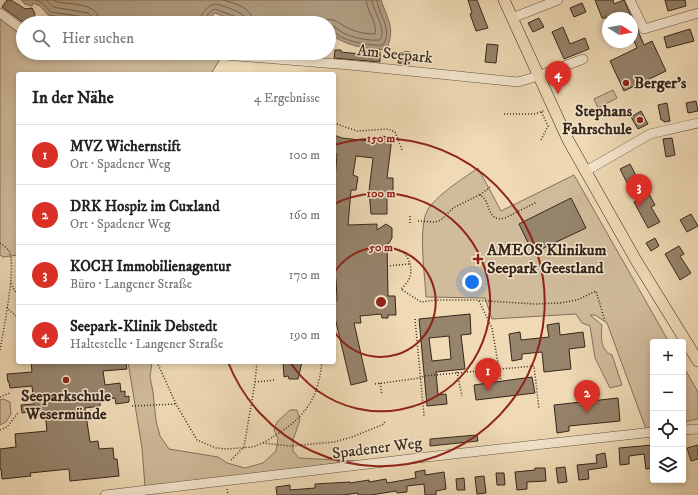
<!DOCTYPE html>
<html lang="de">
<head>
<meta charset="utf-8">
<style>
	body { margin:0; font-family:"IM FELL DW Pica",serif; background:#f6f6f6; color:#222 }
	.controls { position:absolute; right:12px; bottom:12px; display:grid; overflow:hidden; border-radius:4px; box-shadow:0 2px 6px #0003 }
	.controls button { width:36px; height:36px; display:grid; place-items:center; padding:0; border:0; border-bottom:1px solid #e0e0e0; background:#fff; color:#222; font:20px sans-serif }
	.compass { position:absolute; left:602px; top:12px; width:36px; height:36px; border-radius:50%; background:#fff; box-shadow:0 2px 6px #0003; rotate:101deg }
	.you { position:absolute; left:472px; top:282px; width:14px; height:14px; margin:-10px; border:3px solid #fff; border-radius:50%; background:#1a73e8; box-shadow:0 0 0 6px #1a73e833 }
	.badge { display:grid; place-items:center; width:26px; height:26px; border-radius:50%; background:#d93025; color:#fff; font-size:13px; font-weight:700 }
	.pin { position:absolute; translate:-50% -33px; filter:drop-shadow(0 1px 2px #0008) }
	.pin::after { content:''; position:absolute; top:21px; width:14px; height:12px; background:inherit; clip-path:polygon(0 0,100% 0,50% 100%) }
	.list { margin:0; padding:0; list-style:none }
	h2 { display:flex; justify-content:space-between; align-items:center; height:52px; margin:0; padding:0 16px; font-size:17px }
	h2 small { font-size:13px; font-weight:400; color:#767676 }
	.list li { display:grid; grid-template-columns:26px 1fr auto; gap:12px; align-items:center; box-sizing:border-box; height:60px; padding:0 16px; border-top:1px solid #e0e0e0 }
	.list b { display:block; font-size:15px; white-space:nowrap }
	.list p { margin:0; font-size:13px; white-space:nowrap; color:#767676 }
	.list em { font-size:13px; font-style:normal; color:#767676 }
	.icon { flex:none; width:22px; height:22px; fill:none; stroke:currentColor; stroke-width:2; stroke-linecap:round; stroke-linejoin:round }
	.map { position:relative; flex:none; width:698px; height:495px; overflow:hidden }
	.search { position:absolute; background:#fff; box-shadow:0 2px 6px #0003; left:16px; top:16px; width:320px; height:44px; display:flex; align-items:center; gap:10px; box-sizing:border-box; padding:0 14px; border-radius:22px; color:#767676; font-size:15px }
	.panel { position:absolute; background:#fff; box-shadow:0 2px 6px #0003; left:16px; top:72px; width:320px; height:292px; border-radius:4px }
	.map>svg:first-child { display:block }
	.green { fill:#d0bb9b; stroke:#83705c }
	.water { fill:#b09d81; stroke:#7f6d59 }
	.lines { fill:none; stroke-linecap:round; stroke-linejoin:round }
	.shore { stroke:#73624e; stroke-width:1 }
	.building { fill:#96846c; stroke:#36261c; fill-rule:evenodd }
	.minor-casing { stroke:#645342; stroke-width:10 }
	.major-casing { stroke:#36261c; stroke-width:12 }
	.path { stroke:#36261c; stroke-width:1.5; stroke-dasharray:1 2; stroke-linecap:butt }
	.minor { stroke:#f5e7cf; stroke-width:9 }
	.major { stroke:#efdab5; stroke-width:11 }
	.ring { fill:none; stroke:#8f2418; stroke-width:2 }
	.poi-dot { fill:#8f2418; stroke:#f5e7cf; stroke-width:1.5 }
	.labels { text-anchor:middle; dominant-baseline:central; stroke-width:3; stroke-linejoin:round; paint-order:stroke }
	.street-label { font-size:16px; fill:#36261c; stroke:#f5e7cf }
	.poi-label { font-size:16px; font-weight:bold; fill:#36261c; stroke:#f5e7cf; text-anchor:start }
	.centre { fill:#8f2418; stroke:#f5e7cf; stroke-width:2 }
	.ring-label { font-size:12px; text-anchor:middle; font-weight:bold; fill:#8f2418; stroke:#f5e7cf; stroke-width:3; stroke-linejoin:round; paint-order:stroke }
</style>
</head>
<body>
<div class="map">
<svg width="698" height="495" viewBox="0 0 698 495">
	<rect width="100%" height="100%" fill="#efdab5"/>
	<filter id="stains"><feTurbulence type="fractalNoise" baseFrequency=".005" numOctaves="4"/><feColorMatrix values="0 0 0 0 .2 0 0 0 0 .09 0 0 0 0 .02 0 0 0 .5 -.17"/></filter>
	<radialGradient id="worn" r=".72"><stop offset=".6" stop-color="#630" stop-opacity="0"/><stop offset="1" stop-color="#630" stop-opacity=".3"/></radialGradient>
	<!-- green -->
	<path class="green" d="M0 18 23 36V53H138L220 59 211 74H18V255L3 257 0 255Z
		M613 90 617 98 598 108 594 99Z
		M478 168 501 211 574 175 669 342H653V428L646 429 607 323 595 315H590L602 325C601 337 600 350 612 355L622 385 610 388 595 358 590 326 582 323 576 314 492 319 485 298 426 297C425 276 418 229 427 211 435 196 464 178 478 168Z
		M128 362H152L150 377 153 392 156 421 160 436 169 449 218 457 227 463 245 468 263 463 276 451 278 439 274 430 277 422 290 410H297L300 420 293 440V451L299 458 355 461 145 487 142 448Z
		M683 366 698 392V419L683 422Z
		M3 399 10 402 11 414 6 422 0 425V400Z"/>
	<!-- water -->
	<path class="water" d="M21 0H381C388 20 396 29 386 50 364 48 347 47 329 33V23H241L215 13 205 23H98L48 15 40 6 33 3 32 6 25 4Z"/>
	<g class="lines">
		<!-- shore -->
		<path class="shore" d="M36 0 42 3 51 12 85 17 88 20 89 23
			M46 0 53 7 88 13 92 17 94 23
			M54 0 57 2C72 5 99 2 100 23
			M223 0C236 4 252 7 253 23
			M199 23C199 16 207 6 214 4 219 4 239 11 243 15 246 17 246 20 247 23
			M204 23C204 18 210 11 215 9L239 18 241 20V23
			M320 23C332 15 336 22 346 27 355 32 365 34 375 34 378 24 367 11 366 0
			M329 25C335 26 338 30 343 33 354 38 368 41 380 40 387 28 373 12 372 0
			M329 30C335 31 338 36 343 38 356 43 369 46 383 45 393 29 379 16 377 0"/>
	</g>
	<!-- building -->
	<path class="building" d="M7 0H11L25 9 32 8 35 14 31 23H24L2 7Z
		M468 0H477L488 28 476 31 470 14 472 13Z
		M595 0H613L614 4 624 0 631 16 627 18H602Z
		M665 0H685L686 6 668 11Z
		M582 3 586 12 574 17 570 8Z
		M539 18 544 27 533 32 528 23Z
		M636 26 644 45 652 41 666 71 624 91 610 61 637 48 632 36V28Z
		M563 27 570 44 585 38 589 49 564 59 552 32Z
		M690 29 694 41 667 48 664 37Z
		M487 44 498 45 496 63 485 62Z
		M335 50H341V52L360 54 361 51 380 52V62L334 58Z
		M403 52H410L409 64 398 63 399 56H402Z
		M696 101 698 111 688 113 686 103Z
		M667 103 670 121 664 122 663 120H661L658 105Z
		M641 111 648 124 638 129 631 117Z
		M334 135 342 138 378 142 379 136 392 137 387 178H393V192L387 193V214H371L369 191 373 158 356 156 353 175 358 177 356 190H351L348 225 377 224V230L386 224 392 228V238L389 243 387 244 388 296H395L396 315H388V318H382L381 314 360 316 361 323H354L367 381 351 385 335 318H334V300H337L336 279H334V191L337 154 334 153Z
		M672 138 675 155 666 157 663 139Z
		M630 164 641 185 631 191 620 169Z
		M649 194 655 205 651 207 660 222 648 228 634 202Z
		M571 198 586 228 533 253 519 224Z
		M691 214 698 226 687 232 680 220Z
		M655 238 659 246 651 251 646 243Z
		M679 246 684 254 680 256 691 273 680 280 665 254Z
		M470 314 471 334 461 335 465 369 436 372 438 395 446 394 447 404 427 406 419 319ZM449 336 451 359 432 361 429 338Z
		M559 323 560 335 583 332 585 347 569 349 571 369 544 372 542 352 522 354V359L512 361 509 334 520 332 521 340 549 337 547 325Z
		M31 362H126L127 369 103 371 105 385 120 383 121 392 125 391V397L129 396V402L116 404 115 398 100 400V406L85 408 90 442 98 441 99 449 113 448 114 459H117L119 476 70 481 69 469 30 473 31 476 2 479 1 469 0 470V449L16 447 15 434 47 431 45 412 37 413 36 411 22 413 21 405 34 404 32 386 10 388 9 382H8L7 374 32 372Z
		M283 362H302L298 379H289L288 376 284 377Z
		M532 377 535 393 476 400 474 385Z
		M618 398 620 421 569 426V431L557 433 554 405Z
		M477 435 478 441 430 446V439Z
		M653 445V468L646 469 644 454 629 456V464L620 465 619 448Z
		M698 445V459L691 461 687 448Z
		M605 453 607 467 588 470 589 479 579 480 577 465 597 463 596 455Z
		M565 467 567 482 558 483 556 468Z
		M535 468H545L546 481 527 482V489L517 490 515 472 535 470Z
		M425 470V475L444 472 446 489 436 491V495H425L424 484 407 486V492L397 493 396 491 371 495H358V493L343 495H277L276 487 290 485V490L315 488V484L350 482V483L369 480V482L386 479 387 483 416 478 415 472Z
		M496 473H504L505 485H497Z
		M484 476 486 493 477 494 475 477Z
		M464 478 465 490H457L456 479Z"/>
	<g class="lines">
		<defs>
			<path id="minor" d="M630 0 644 29 698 13
				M0 13 23 30
				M512 18 558 0
				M201 53 350 65 518 82 538 76 583 59
				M586 171 650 134 698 123
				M683 430 698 429
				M105 495 427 457 653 432"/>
			<path id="major" d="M504 0 568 140 637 262 698 361"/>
		</defs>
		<!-- minor casing -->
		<use href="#minor" class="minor-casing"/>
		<!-- major casing -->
		<use href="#major" class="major-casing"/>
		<!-- path -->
		<path class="path" d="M504 114H535L545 110
			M334 123 357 131 388 129 395 132 402 150
			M541 140 548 126 541 111
			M480 195 490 187
			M410 216V223
			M418 221 435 222 441 220 453 208 479 195C492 199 485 223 505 218L537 202
			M0 243C3 245 7 248 9 251 17 265 3 332 0 350
			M399 250C410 254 414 272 408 281 406 284 403 287 401 289L421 302 436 300H473L534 304 560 303 577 300 596 291 605 321
			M387 266 409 264
			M11 283 13 288 18 295
			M479 301 492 328 501 381
			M7 307 10 311 18 317
			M415 319 424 416
			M157 362 176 404 197 440 216 448 226 449 253 447 263 443 290 446 334 442 352 437 384 424 385 420
			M457 372 462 396
			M255 382 276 380
			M380 383 382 395
			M375 384 420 378 424 376 534 366 539 409
			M0 397 10 393
			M132 406 176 404
			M89 407 91 410
			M0 430 7 427 18 413
			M263 443C300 421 317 407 322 362
			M231 460 244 447 255 382 257 362
			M227 489 228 495"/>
		<!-- minor -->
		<use href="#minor" class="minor"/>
		<!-- major -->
		<use href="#major" class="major"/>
	</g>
	<!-- distance rings -->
	<g class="ring">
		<path d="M334 273A55 55 0 1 1 334 331"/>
		<path d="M334 204A109 109 0 1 1 290 362"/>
		<path d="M334 145A164 164 0 1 1 228 362"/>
	</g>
	<!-- markers -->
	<g class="poi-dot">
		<circle cx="626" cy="83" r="4"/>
		<circle cx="640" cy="120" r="4"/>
		<path d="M476 253h4v4h4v4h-4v4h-4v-4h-4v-4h4z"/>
		<circle cx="66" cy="380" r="4"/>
	</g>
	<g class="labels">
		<!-- street labels -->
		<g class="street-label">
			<text transform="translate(395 54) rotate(6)">Am Seepark</text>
			<text transform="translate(377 448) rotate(-7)">Spadener Weg</text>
		</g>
		<!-- poi labels -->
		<g class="poi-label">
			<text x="634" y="83">Berger's</text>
			<text x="632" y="111" text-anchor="end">Stephans<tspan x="632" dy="18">Fahrschule</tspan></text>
			<text x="487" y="250">AMEOS Klinikum<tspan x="487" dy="18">Seepark Geestland</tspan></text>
			<text x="66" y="396" text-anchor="middle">Seeparkschule<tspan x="66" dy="18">Wesermünde</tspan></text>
		</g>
	</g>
	<circle cx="381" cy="302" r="6" class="centre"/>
	<g class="ring-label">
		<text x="381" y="142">150 m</text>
		<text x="381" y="197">100 m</text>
		<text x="381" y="251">50 m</text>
	</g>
	<rect width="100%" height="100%" filter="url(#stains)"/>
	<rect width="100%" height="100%" fill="url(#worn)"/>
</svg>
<div class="controls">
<button>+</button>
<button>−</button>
<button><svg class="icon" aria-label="locate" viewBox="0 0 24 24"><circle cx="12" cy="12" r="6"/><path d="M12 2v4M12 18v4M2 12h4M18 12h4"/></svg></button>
<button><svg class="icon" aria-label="layers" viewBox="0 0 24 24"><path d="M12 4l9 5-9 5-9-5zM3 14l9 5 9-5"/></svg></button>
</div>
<svg class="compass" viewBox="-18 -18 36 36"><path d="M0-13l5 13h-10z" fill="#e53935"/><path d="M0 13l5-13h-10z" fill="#767676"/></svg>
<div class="you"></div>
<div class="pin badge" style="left:488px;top:391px">1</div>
<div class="pin badge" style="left:587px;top:413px">2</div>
<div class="pin badge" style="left:639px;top:207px">3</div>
<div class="pin badge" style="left:558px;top:94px">4</div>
<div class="search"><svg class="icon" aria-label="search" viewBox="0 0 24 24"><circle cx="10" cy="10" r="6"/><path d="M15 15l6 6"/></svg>Hier suchen</div>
<section class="panel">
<h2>In der Nähe<small>4 Ergebnisse</small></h2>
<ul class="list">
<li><span class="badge">1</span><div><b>MVZ Wichernstift</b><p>Ort · Spadener Weg</p></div><em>100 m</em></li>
<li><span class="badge">2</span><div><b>DRK Hospiz im Cuxland</b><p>Ort · Spadener Weg</p></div><em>160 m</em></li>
<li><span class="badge">3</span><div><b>KOCH Immobilienagentur</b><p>Büro · Langener Straße</p></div><em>170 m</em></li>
<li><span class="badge">4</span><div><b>Seepark-Klinik Debstedt</b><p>Haltestelle · Langener Straße</p></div><em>190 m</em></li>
</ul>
</section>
</div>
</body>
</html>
